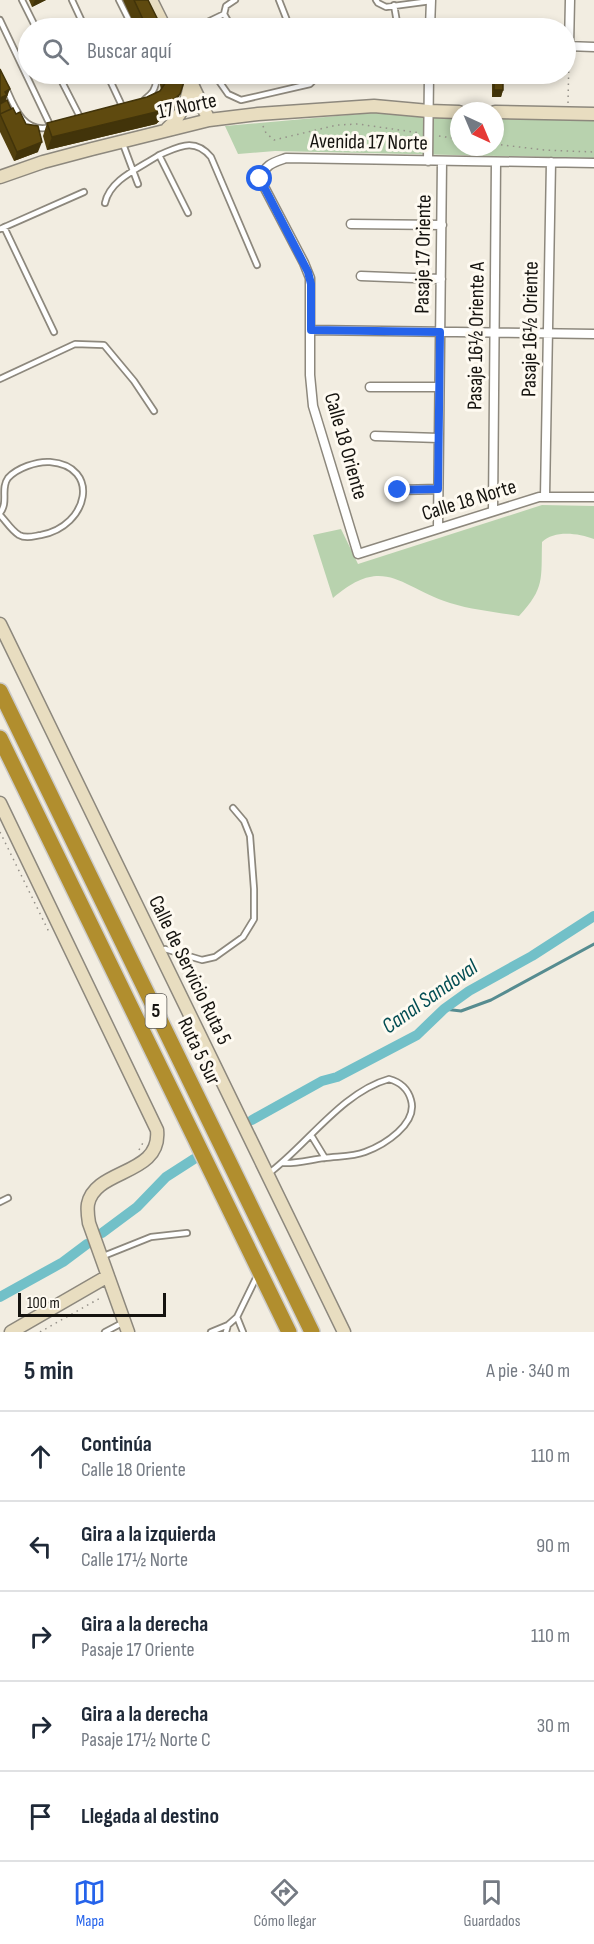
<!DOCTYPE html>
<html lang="es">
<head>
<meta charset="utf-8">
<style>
	body { margin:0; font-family:"Sofia Sans Condensed",sans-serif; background:#f2f2f3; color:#1f2937 }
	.compass { position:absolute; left:450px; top:102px; width:54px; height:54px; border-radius:50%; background:#fff; box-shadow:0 3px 9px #0003; rotate:136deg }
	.scale { position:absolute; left:18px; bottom:15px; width:148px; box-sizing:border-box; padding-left:6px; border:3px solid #15130f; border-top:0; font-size:16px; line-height:21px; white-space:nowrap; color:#15130f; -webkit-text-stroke:4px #fefaf1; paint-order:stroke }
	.stop { position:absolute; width:18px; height:18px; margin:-14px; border:4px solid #2563eb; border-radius:50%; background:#fff }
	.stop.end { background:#2563eb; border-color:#fff; box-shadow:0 2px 6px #0008 }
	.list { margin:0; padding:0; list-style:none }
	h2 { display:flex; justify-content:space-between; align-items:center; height:78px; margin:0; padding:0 24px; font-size:26px }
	h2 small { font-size:20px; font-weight:400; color:#747a83 }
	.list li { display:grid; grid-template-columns:39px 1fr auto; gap:18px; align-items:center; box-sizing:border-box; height:90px; padding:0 24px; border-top:2px solid #e0e1e3 }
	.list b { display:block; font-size:22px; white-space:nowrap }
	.list p { margin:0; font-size:20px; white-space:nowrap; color:#747a83 }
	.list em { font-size:20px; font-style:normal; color:#747a83 }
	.icon { flex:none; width:33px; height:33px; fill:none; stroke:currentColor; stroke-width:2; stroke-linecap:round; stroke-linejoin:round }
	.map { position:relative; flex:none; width:594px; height:1332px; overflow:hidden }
	.search { position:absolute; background:#fff; box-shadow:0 3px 9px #0003; left:18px; right:18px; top:18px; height:66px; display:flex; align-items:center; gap:15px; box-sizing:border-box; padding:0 21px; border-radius:33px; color:#747a83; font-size:22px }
	.sheet { height:528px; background:#fff }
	nav { display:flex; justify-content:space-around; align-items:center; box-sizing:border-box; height:84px; border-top:2px solid #e0e1e3; background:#fff; font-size:16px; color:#747a83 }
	nav a { display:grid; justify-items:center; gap:3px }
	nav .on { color:#2563eb }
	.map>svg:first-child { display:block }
	.green { fill:#b8d2ae }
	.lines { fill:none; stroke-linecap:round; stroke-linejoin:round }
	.stream { stroke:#568c90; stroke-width:3 }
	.canal { stroke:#72c0c8; stroke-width:10 }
	.lane-casing { stroke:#8d887d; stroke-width:8 }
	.street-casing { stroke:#8d887d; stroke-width:11 }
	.secondary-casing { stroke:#8d887d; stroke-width:15 }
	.highway-casing { stroke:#cccbca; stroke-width:18 }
	.path { stroke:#959189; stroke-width:1.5; stroke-dasharray:1.5 4.5; stroke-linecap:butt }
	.lane { stroke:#fff; stroke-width:4.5 }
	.street { stroke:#fff; stroke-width:8 }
	.secondary { stroke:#e8ddc0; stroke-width:12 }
	.highway { stroke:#b18e2e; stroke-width:15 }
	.wall { fill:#52400d }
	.shaded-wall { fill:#42340a }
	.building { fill:#5f4a0f; stroke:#42340a; stroke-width:1.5 }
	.route { stroke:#2563eb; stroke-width:8 }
	.labels { text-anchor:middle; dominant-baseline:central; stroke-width:6; stroke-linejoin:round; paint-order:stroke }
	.shield { fill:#fefaf1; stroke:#5b5853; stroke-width:1.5 }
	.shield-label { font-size:20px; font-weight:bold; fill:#15130f }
	.street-label { font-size:21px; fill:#15130f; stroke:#fefaf1 }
	.water-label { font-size:22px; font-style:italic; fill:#044e54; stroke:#fefaf1 }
</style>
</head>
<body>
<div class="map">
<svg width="594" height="1332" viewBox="0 0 594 1332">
	<rect width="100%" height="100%" fill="#f2ede1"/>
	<!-- green -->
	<path class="green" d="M381 112 459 114V147H495V115L594 117V158L275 151 238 154 225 126Z
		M542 505 594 506V539C578 533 554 530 542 542 541 579 545 588 519 616 496 612 472 610 450 603 400 587 384 554 333 598L313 535 341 529 358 564Z"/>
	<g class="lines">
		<!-- stream -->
		<path class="stream" d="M444 1009 461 1011 491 1000 594 944"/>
		<!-- canal -->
		<path class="canal" d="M252 1120 322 1081 337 1077 417 1035 444 1009 469 991 532 956 594 916
			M102 1233 137 1207 166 1177 194 1159
			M0 1297 63 1262 87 1244"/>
		<defs>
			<path id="lane" d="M22 0 36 28
				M72 0 85 28
				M119 0 133 28
				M279 0 290 28
				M376 0 378 3 386 7 431 1
				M394 5 398 28
				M0 20 51 127
				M195 28 224 14
				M232 28 224 14 226 6 235 0
				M58 74 81 119
				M107 74 123 108
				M214 74 228 94 241 100 310 84 313 81V74
				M192 84 212 74
				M6 88C15 109 24 134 51 127
				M145 99C154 93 158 84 155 74
				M123 144 138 184
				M159 155C179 147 194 137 211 157L257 265
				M105 203C110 179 140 168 159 155L188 213
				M4 227 54 332
				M0 229 84 192
				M0 379 75 344 104 345 134 381 154 411
				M0 513C9 502 0 489 8 478 17 468 37 461 50 462 101 466 89 526 41 535 34 536 26 539 19 535 11 530 6 521 0 515
				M159 952 165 949 202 960 215 957 243 937 254 919V889L250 836 244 821 233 808
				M311 1135 325 1158
				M268 1174C306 1146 342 1092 389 1079 400 1082 408 1089 411 1100 418 1124 384 1145 365 1152 352 1157 337 1156 324 1158 309 1160 296 1164 282 1163
				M0 1202 8 1198
				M101 1257 151 1237 187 1233
				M237 1317 243 1332
				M105 1332 124 1322
				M211 1332 228 1325
				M226 1332 228 1325 237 1317 257 1276"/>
			<path id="street" d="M430 28 431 0
				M566 46 594 47
				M569 46 570 0
				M428 161 429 74
				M594 163 286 158C272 163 266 164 260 179L304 263 310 278V375L313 406 358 554 539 497H594
				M351 224 442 225
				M361 276 441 279
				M311 330 594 334
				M370 387H439
				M375 436 439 438
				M398 490 438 489
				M545 496 551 162
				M493 511 496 162
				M438 528 442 161"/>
			<path id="secondary" d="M151 0 165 28
				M190 80 209 120
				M495 112 594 114
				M167 129C182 115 189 100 190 80
				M0 177 43 162 92 149 209 120 258 114 374 106 429 111 459 112
				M0 624 344 1332
				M0 803 157 1130C162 1176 95 1168 88 1204 87 1210 88 1217 89 1223L128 1332
				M11 1332 108 1276"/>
			<path id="highway" d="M0 691 312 1332
				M0 738 289 1332"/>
		</defs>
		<!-- lane casing -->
		<use href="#lane" class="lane-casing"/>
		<!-- street casing -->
		<use href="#street" class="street-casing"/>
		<!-- secondary casing -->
		<use href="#secondary" class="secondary-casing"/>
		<!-- highway casing -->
		<use href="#highway" class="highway-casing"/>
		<!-- path -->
		<path class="path" d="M568 103 569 56
			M263 126 266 133 274 140 337 125 358 124 420 133
			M439 136 459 139
			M495 144 544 150 594 152
			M0 832 50 934
			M139 1150 144 1141
			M40 1332 102 1297"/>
		<!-- lane -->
		<use href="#lane" class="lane"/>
		<!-- street -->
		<use href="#street" class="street"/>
		<!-- secondary -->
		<use href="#secondary" class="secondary"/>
		<!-- highway -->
		<use href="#highway" class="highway"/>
	</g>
	<!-- wall -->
	<path class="wall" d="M29 0H46L32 7Z
		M123 0H148L162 28H136Z
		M0 69 6 101 38 152 14 161 0 132Z
		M158 74H184V82L175 107 156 124 47 150 43 136 47 123 147 97 161 90Z
		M494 76 503 90 501 97H492V83Z"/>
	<!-- shaded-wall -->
	<path class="shaded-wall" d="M35 0H46L32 7Z
		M10 89 5 102 0 109V98L5 92Z
		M494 90H503L501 97H492Z
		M180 94 175 107 156 124 47 150 52 137Z
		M42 142 38 152 14 161 17 152Z"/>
	<!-- building -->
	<path class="building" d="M134 0H148L162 28H147Z
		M0 69 10 89 5 92 7 95 0 98Z
		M165 74H184V82L180 94 160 111 52 137 47 123 147 97 160 91 166 82Z
		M494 76H503V90H494Z
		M7 100 11 109 0 114V104Z
		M13 108 16 114 20 112 26 124 38 126 42 142 17 152 0 114Z"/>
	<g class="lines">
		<!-- route -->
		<path class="route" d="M260 179 308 272 311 284V330L440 332 438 489 398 490"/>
	</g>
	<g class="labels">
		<!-- shield labels -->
		<rect class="shield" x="145.5" y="994" width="21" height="34" rx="4.5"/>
		<g class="shield-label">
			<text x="156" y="1011">5</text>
		</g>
		<!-- street labels -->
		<g class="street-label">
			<text transform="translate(187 106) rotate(-12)">17 Norte</text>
			<text transform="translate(369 142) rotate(1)">Avenida 17 Norte</text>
			<text transform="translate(423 254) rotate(-89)">Pasaje 17 Oriente</text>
			<text transform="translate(530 329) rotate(-89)">Pasaje 16½ Oriente</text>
			<text transform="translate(476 336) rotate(-89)">Pasaje 16½ Oriente A</text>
			<text transform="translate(346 446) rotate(74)">Calle 18 Oriente</text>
			<text transform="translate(469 500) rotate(-17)">Calle 18 Norte</text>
			<text transform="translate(190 970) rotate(64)">Calle de Servicio Ruta 5</text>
			<text transform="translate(199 1051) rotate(64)">Ruta 5 Sur</text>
		</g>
		<!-- water labels -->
		<g class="water-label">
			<text transform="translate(430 997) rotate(-35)">Canal Sandoval</text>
		</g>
	</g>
</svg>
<svg class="compass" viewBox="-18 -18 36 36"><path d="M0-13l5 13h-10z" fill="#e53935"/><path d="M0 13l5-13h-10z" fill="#747a83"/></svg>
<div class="scale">100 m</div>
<div class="stop" style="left:260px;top:179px"></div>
<div class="stop end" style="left:398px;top:490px"></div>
<div class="search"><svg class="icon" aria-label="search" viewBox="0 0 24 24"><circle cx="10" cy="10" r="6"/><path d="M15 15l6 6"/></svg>Buscar aquí</div>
</div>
<section class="sheet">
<h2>5 min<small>A pie · 340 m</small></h2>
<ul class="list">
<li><svg class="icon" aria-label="ahead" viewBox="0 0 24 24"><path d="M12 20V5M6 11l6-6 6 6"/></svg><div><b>Continúa</b><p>Calle 18 Oriente</p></div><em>110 m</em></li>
<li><svg class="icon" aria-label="left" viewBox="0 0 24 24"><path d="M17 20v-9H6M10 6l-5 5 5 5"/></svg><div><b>Gira a la izquierda</b><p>Calle 17½ Norte</p></div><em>90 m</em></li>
<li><svg class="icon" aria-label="right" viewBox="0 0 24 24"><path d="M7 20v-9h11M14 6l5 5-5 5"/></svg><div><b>Gira a la derecha</b><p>Pasaje 17 Oriente</p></div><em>110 m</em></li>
<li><svg class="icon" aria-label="right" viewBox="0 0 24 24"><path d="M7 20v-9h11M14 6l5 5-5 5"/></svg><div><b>Gira a la derecha</b><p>Pasaje 17½ Norte C</p></div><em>30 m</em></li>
<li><svg class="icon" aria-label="arrive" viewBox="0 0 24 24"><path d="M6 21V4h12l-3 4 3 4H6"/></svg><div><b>Llegada al destino</b></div></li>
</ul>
</section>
<nav>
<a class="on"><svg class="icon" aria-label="map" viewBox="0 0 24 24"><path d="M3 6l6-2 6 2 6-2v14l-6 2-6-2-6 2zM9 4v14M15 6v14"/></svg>Mapa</a>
<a><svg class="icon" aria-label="directions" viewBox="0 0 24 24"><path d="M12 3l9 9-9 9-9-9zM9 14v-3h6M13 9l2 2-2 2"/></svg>Cómo llegar</a>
<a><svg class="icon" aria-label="saved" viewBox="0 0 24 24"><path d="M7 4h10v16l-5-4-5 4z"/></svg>Guardados</a>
</nav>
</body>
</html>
